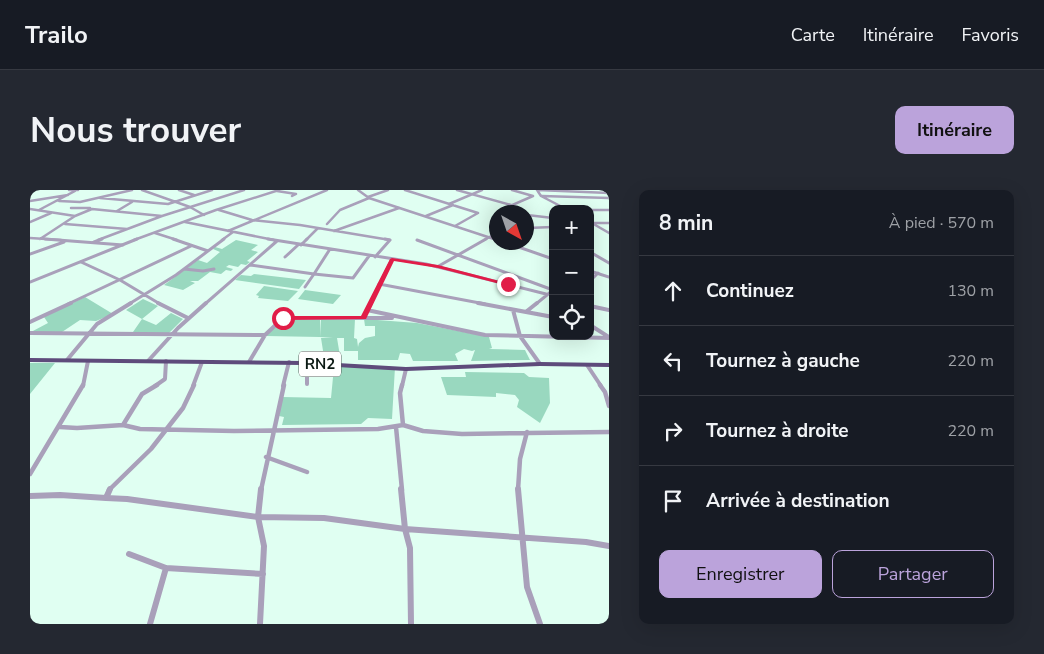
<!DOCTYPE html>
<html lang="fr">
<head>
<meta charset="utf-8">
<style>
	body { margin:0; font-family:"Nunito Sans",sans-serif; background:#242831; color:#f1f3f6 }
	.controls { position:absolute; right:15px; top:15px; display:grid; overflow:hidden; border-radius:10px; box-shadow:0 5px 20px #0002 }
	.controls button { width:45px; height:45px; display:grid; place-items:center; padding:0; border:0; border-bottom:1px solid #363941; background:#171b24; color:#f1f3f6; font:25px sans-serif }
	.compass { position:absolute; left:459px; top:15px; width:45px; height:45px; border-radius:50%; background:#171b24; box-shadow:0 5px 20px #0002; rotate:140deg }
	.stop { position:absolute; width:15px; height:15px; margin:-11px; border:4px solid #e11d48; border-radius:50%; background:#fff }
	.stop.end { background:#e11d48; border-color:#fff; box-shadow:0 1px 5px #0008 }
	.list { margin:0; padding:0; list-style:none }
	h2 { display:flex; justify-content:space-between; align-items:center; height:65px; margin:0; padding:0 20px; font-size:21px }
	h2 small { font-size:16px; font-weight:400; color:#9ea1a6 }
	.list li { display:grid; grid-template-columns:32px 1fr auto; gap:15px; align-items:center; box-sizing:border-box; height:70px; padding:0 20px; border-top:1px solid #363941 }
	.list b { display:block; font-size:19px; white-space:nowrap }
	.list em { font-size:16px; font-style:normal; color:#9ea1a6 }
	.actions { display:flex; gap:10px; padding:15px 20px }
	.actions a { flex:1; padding:11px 0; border:1px solid #bba3db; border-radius:10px; text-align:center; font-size:18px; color:#bba3db }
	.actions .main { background:#bba3db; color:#111 }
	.icon { flex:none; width:28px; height:28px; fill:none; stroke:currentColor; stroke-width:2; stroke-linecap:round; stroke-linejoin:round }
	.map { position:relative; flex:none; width:579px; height:434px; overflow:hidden; border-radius:10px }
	header { display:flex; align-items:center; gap:30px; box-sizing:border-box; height:70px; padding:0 25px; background:#171b24; border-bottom:1px solid #363941 }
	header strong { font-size:24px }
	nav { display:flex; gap:28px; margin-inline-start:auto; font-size:18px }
	.intro { display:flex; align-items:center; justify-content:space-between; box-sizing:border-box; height:120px; padding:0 30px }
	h1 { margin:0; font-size:35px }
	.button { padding:12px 22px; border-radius:10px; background:#bba3db; color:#111; font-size:18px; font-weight:700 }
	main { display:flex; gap:30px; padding:0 30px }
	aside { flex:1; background:#171b24; border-radius:10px; box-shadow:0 5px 20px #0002 }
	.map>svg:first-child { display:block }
	.green { fill:#99d8bf }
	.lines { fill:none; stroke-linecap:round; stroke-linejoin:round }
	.minor-far4 { stroke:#a9a0ba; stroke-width:2.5 }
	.minor-far3 { stroke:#a9a0ba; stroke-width:3 }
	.minor-far2 { stroke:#a9a0ba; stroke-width:4 }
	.minor-far1 { stroke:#a9a0ba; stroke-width:4.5 }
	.minor { stroke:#a9a0ba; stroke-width:6 }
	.tertiary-far1 { stroke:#a9a0ba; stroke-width:2.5 }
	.tertiary { stroke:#a9a0ba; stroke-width:3 }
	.trunk { fill:#5e4b7b; fill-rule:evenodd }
	.route { fill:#e11d48 }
	.labels { text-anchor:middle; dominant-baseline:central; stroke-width:4.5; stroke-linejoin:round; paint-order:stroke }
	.shield { fill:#fff; stroke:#545f5a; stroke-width:1 }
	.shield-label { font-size:15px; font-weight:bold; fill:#0b1a14 }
</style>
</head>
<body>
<header>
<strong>Trailo</strong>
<nav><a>Carte</a><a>Itinéraire</a><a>Favoris</a></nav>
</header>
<div class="intro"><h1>Nous trouver</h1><a class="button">Itinéraire</a></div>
<main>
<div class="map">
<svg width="579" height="434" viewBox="0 0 579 434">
	<rect width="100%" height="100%" fill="#e0fff2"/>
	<!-- green -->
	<path class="green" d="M206 50 228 55 221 60 228 62 217 71 220 72 216 75 211 74 208 77 199 75 196 77 203 79 201 81 196 80 191 84 180 82 168 91H160L165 93 153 100 134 95 168 70 177 73 190 62 183 59 185 57 192 59Z
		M224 84 276 90 269 99 205 90 211 85 221 86Z
		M234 96 268 101 258 111 228 108 229 106 226 105Z
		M275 100 311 105 303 114 268 109Z
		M55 107 83 124 66 131 50 130 32 142H1L18 133 14 127Z
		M113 109 128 116 112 129 96 120Z
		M141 123 153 129 138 144 103 142 112 129 126 135Z
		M290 128V147L236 146 254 129Z
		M291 128 325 129 324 148 327 149 328 157 329 153 335 148 345 146V136H335L334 129 387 133 459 147 462 158 459 159 495 160 500 170 441 171 445 160 442 161 434 159 425 164 428 171H383L380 164 370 163 368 170H328V161H314V148H307L310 166 294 167 291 148H303L290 147Z
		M0 173H25L0 204Z
		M304 177H365L362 229 338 228 331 234 252 235 254 227 249 226 252 207 301 208Z
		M435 182 494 183 499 187 519 188 520 213 510 233 487 217 489 210 485 205 466 203V207L417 205 411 187H436Z"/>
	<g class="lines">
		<!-- minor-far4 -->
		<path class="minor-far4" d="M39 0H48
			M112 0 160 17 174 25
			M149 0 164 5
			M375 0 448 23 425 36
			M427 0 481 15
			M482 0 503 6
			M507 0 579 3
			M507 0 511 6 536 19
			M247 1 266 4 262 6
			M512 6 579 8
			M338 7 358 0
			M70 8 138 14 182 0
			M0 11 38 5
			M29 11 50 12 102 0
			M419 14 452 0
			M41 18H60
			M0 19 45 26
			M9 20 45 1
			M189 20 222 30 270 35 360 50
			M560 20H579
			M87 21 102 12
			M476 22 471 20 503 6
			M497 25 523 28
			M396 26 423 15
			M0 32 21 23
			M155 32 244 50
			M560 32 579 43
			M563 33H579
			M35 34 97 39
			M297 34 310 20 339 8
			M497 38 523 37
			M198 41 297 0
			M304 41 369 18
			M125 43 147 50
			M0 48 31 50
			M10 49 45 26 62 19 132 26
			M68 50 132 26 214 0
			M192 50 203 42
			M276 50 288 38
			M454 50 467 43"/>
		<!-- minor-far3 -->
		<path class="minor-far3" d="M15 49 93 55
			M143 49 178 61
			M238 49 396 74 516 104
			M387 50 523 100
			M64 52 72 49
			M271 55 277 49
			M560 62 579 73
			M0 64 34 52
			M255 67 268 55
			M345 67 360 50 355 49
			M51 72 90 90 130 114
			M220 75 284 84 300 59
			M407 77 456 49
			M154 79 173 81 184 79
			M560 91 568 83
			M349 94 455 114
			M275 97 284 84 323 88 339 66
			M38 114 161 56
			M99 114 146 85 194 49
			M175 114 247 51
			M340 114 362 69
			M506 114 523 100"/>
		<!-- minor-far2 -->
		<path class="minor-far2" d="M128 113 158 128
			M341 113 337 120 455 145 579 148
			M448 113 523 127
			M560 116 579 120
			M483 120 490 146 510 174
			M497 121 507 113
			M0 132 41 113
			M560 135 579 147
			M0 143 235 145
			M37 170 67 134 101 113
			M118 171 148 138 176 113
			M219 172 235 145 253 128H362
			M273 173 277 183V194
			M557 175 571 196
			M53 196 58 171
			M125 196 135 189 136 171
			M163 196 172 172
			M253 196 259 172
			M372 196 376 179"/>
		<!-- minor-far1 -->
		<path class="minor-far1" d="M372 195 370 203 373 235
			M570 195 575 202 579 216
			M93 235 112 204 127 195
			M30 237 47 238 93 235 110 239 204 241 348 239 373 235 393 241 432 244 579 242
			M366 237 372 300
			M236 267 277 282
			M0 284 53 195
			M79 300 121 259 153 218 164 195
			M231 300 254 195
			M488 300 490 269 497 242"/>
		<!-- minor -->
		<path class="minor" d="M80 299 76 308 97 309 228 327 234 356 230 434
			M231 299 228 327 294 328 375 339 556 352 579 356
			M371 299 375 339 380 358 381 434
			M488 299 497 397 510 434
			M0 306 30 305 76 308
			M99 364 136 378 233 384
			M120 434 136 378"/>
		<!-- tertiary-far1 -->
		<path class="tertiary-far1" d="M328 0 339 8 467 50
			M104 50 186 20 249 0"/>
		<!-- tertiary -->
		<path class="tertiary" d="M464 49 467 50
			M474 52 523 69
			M560 81 579 87
			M0 92 107 49"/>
		<!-- trunk -->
		<path class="trunk" d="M0 168 273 171 376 177 510 172 579 173V177L510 176 376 181 273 175 0 172Z"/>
	</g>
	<!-- route -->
	<path class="route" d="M362 68 408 75 481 94 478 96 408 78 364 71 336 129 253 130 250 128 253 126H331L360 69Z"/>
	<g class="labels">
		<!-- shield labels -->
		<rect class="shield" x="269" y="161.5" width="42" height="25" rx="4"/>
		<g class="shield-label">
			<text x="290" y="174">RN2</text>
		</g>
	</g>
</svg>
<div class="controls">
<button>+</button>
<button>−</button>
<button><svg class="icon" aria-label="locate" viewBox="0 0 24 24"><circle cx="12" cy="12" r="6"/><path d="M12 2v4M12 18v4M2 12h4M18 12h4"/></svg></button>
</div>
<svg class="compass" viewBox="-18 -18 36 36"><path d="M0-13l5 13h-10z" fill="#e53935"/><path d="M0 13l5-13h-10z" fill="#9ea1a6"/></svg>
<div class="stop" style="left:253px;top:128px"></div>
<div class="stop end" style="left:478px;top:94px"></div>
</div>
<aside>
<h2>8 min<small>À pied · 570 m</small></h2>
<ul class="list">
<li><svg class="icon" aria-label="ahead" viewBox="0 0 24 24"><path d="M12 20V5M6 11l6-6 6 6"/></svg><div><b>Continuez</b></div><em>130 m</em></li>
<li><svg class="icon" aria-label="left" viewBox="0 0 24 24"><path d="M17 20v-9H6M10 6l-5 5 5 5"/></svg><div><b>Tournez à gauche</b></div><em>220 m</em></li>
<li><svg class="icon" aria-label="right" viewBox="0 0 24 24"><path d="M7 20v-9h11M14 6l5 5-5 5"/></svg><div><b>Tournez à droite</b></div><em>220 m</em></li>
<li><svg class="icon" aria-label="arrive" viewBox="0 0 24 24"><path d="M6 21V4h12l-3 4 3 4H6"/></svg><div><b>Arrivée à destination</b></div></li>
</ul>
<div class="actions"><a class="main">Enregistrer</a><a>Partager</a></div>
</aside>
</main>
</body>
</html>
